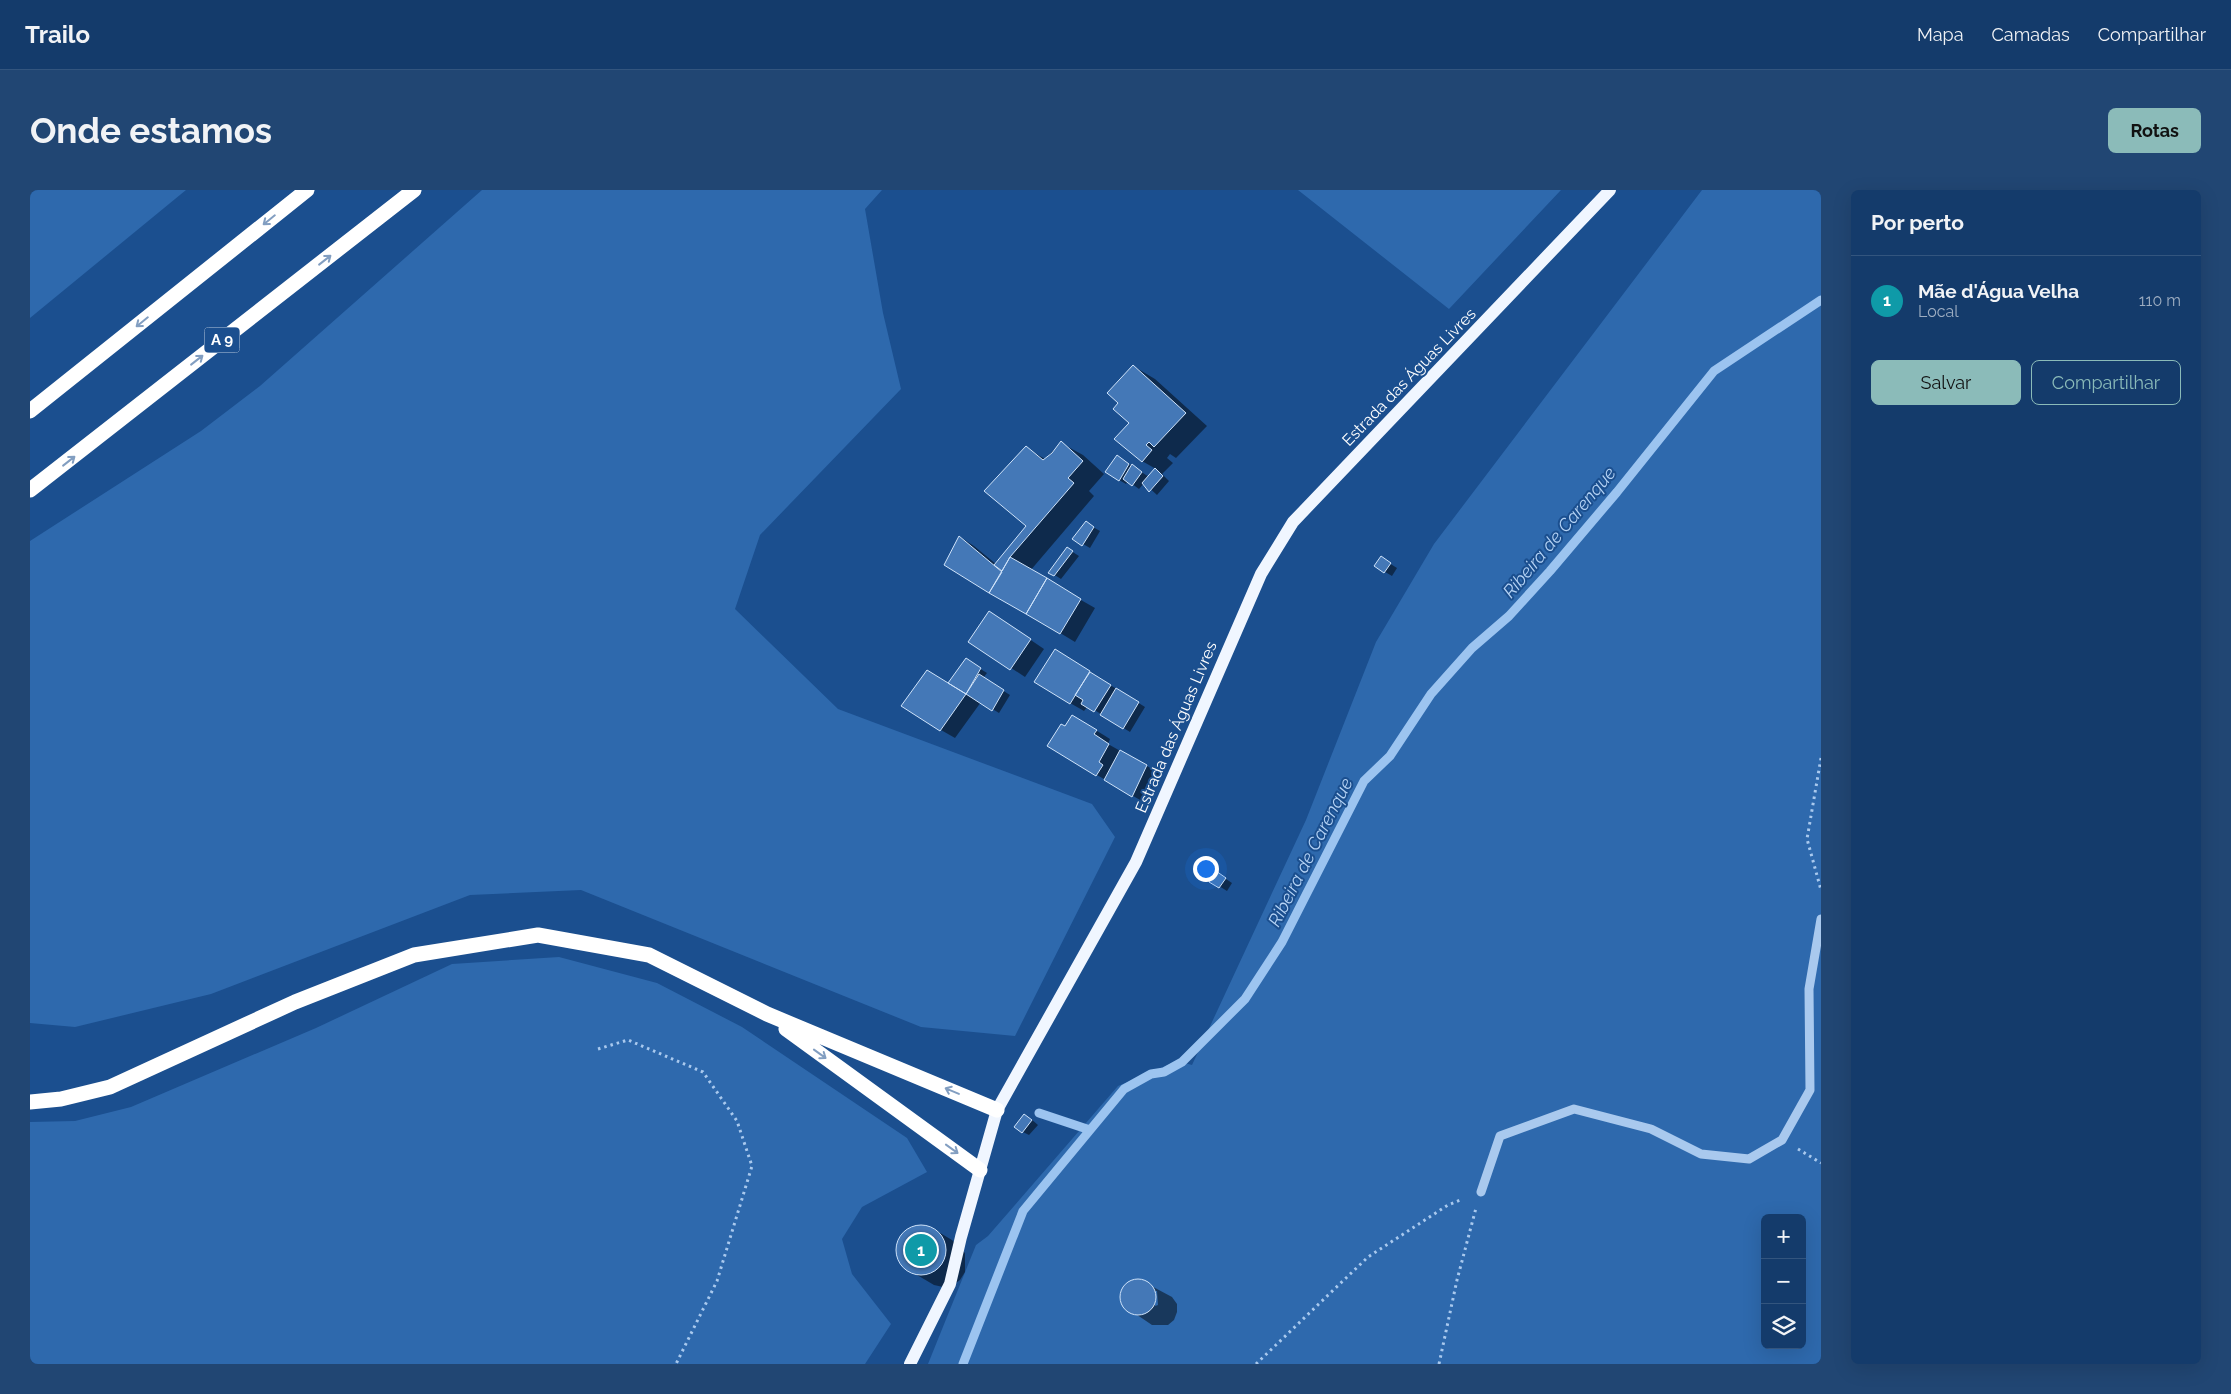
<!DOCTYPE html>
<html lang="pt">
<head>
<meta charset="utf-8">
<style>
	body { margin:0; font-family:Raleway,sans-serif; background:#214673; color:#f1f3f6 }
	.controls { position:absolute; right:15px; bottom:15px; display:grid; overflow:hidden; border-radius:8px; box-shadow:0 5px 20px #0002 }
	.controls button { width:45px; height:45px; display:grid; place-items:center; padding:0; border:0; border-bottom:1px solid #33557e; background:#143b6b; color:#f1f3f6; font:25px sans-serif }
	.you { position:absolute; left:1175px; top:678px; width:18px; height:18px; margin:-12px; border:4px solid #fff; border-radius:50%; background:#1a73e8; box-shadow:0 0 0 8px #1a73e833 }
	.badge { display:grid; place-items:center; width:32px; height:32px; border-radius:50%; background:#8bbbb9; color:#fff; font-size:16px; font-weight:700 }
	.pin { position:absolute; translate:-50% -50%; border:2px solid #fff; box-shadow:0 1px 5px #0006 }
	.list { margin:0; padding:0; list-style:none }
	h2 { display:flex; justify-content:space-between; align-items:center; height:65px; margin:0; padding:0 20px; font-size:21px }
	h2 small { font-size:16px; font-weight:400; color:#9dadc1 }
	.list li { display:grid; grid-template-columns:32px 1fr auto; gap:15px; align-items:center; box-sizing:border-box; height:90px; padding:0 20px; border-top:1px solid #33557e }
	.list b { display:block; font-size:19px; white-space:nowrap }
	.list p { margin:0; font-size:16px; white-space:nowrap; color:#9dadc1 }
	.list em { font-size:16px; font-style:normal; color:#9dadc1 }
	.actions { display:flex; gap:10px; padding:15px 20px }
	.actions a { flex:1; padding:11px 0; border:1px solid #8bbbb9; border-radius:8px; text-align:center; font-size:18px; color:#8bbbb9 }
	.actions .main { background:#8bbbb9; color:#111 }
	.icon { flex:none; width:28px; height:28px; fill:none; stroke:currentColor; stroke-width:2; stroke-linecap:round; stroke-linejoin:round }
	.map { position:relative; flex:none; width:1791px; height:1174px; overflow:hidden; border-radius:8px }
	header { display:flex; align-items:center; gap:30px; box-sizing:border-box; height:70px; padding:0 25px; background:#143b6b; border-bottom:1px solid #33557e }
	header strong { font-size:24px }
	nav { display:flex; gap:28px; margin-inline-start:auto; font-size:18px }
	.intro { display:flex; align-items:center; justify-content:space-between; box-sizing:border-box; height:120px; padding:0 30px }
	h1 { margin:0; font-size:35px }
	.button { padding:12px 22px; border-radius:8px; background:#8bbbb9; color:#111; font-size:18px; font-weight:700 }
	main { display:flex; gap:30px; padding:0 30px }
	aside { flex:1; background:#143b6b; border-radius:8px; box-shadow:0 5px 20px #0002 }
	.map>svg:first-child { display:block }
	.green { fill:#2e69ad; fill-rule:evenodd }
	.shadow { fill:#0007; fill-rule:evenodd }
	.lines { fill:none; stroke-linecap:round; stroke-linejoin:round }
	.stream { stroke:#9cc4f0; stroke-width:9 }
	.building { fill:#4478b7; stroke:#cfe3fa }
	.path { stroke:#a9c9ee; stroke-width:3; stroke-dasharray:2.5 4; stroke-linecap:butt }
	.minor { stroke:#a9c9ee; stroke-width:9 }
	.major { stroke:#f0f6ff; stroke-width:12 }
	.highway { stroke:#fff; stroke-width:15 }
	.oneway { stroke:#829ec1 }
	.labels { text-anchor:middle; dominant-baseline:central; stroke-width:4; stroke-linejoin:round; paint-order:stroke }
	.shield { fill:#1b4f8f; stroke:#bbcadd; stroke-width:1 }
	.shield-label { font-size:15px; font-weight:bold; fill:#fff }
	.street-label { font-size:16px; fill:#fff; stroke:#1b4f8f }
	.water-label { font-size:18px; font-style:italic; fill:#b5d3f5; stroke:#1b4f8f }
</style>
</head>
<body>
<header>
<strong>Trailo</strong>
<nav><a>Mapa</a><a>Camadas</a><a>Compartilhar</a></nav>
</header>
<div class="intro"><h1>Onde estamos</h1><a class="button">Rotas</a></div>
<main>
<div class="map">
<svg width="1791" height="1174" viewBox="0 0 1791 1174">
	<rect width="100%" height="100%" fill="#1b4f8f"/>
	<!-- green -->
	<path class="green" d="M0 0H156L0 128Z
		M452 0H852L835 19 853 123 871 199 730 345 705 419 808 519 1062 614 1085 647 985 846 891 837 551 700 440 705 181 804 45 837 0 833V351L171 241 230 196Z
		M1268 0H1531L1419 119Z
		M1672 0H1791V1174H898L946 1055 958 1046 1088 896 1147 871 1162 875 1276 630 1346 452 1404 354ZM1735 1028H1772V1155H1735Z
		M529 767 627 793 712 837 877 948 897 982 832 1017 812 1049 822 1084 861 1134 835 1174H0V932L45 931 101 917 286 838 422 774Z"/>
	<!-- shadow -->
	<path class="shadow" d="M1103 176 1125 189 1177 236 1146 268 1140 264 1137 268 1143 273 1132 284 1139 291 1127 305 1114 293 1109 299 1098 291 1096 294 1089 290 1087 266 1119 287 1126 279 1112 271 1100 233 1090 213Z
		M1031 253 1053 265 1074 284 1059 301 1064 306 1000 381 1065 418 1045 452 916 374 930 347 944 356 966 374 998 336 996 258 1015 269Z
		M1063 337 1070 341 1060 358 1053 354Z
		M1038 359 1049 366 1031 389 1020 382Z
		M1351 368 1367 378 1362 386 1345 376Z
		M973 431 1014 459 995 487 940 451Z
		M1039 469 1115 517 1100 542 1058 516 1054 521 1040 513Z
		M936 470 957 483 953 488 980 505 969 523 951 512 925 548 911 540 919 494Z
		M1056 534 1080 549 1078 554 1131 584 1117 614 1067 585 1035 537Z
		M1187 683 1202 693 1197 701 1181 691Z
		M1001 929 1008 935 999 945 993 942Z
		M891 1036 900 1037 922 1050 935 1063V1082L930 1090 923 1095 913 1097 904 1095 882 1082 868 1069V1051L873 1043 881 1038Z
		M1104 1090 1112 1091 1142 1107 1147 1114V1122L1144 1130 1138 1135H1122L1094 1116 1091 1108 1092 1100 1097 1094ZM1124 1101H1127L1128 1115 1125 1116Z"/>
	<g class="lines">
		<!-- stream -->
		<path class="stream" d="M1009 923 1060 940
			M933 1174 993 1021 1094 899 1121 884 1134 882 1152 872 1215 809 1252 752 1334 591 1360 566 1401 504 1442 458 1479 426 1520 381 1587 302 1684 181 1791 110"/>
	</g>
	<!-- building -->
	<path class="building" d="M1103 175 1156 223 1124 257 1119 252 1116 255 1122 260 1112 272 1084 249 1099 233 1083 219 1088 213 1077 203Z
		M1031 251 1053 271 1038 288 1044 293 980 367 972 381 964 375 996 336 954 301 996 256 1013 270 1022 263Z
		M1087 265 1099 274 1089 291 1075 282Z
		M1102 274 1112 282 1102 296 1093 289Z
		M1125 278 1133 286 1119 302 1112 293Z
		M1056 331 1064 337 1052 356 1042 349Z
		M929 346 972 382 959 403 914 375Z
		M1037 357 1043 361 1024 386 1018 383Z
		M1351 366 1361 373 1354 383 1344 376Z
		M980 367 1017 388 996 424 959 403Z
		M1017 388 1051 409 1030 444 996 424Z
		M959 421 1001 449 980 480 938 452Z
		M1025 459 1060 481 1040 514 1004 492Z
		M936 468 951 478 936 504 918 493Z
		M897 480 936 504 910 541 871 516Z
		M1060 482 1081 495 1064 522 1051 514 1053 510 1045 505Z
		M949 484 974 500 962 521 936 504Z
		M1086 498 1109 512 1093 539 1070 525Z
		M1042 525 1067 540 1064 544 1079 554 1069 572 1073 575 1066 586 1017 556 1031 534 1035 536Z
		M1090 560 1117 575 1102 607 1074 590Z
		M1186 681 1196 688 1189 698 1179 692Z
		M994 924 1002 930 992 943 984 937Z
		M866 1060a25 25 0 1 1 50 0a25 25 0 1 1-50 0Z
		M1090 1107a18 18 0 1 1 36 0a18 18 0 1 1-36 0Z"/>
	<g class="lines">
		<!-- path -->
		<path class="path" d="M1791 568 1777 649 1791 700
			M568 859 598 850 673 882 707 931 722 976 687 1091 646 1174
			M1768 959 1791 973
			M1226 1174 1338 1067 1418 1015 1433 1009
			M1409 1174 1427 1090 1446 1018"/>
		<!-- minor -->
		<path class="minor" d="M1451 1002 1470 946 1544 919 1621 939 1671 964 1719 969 1752 950 1780 900 1779 799 1791 729"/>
		<!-- major -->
		<path class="major" d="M880 1174 920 1094 931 1047 967 920 1106 672 1231 384 1263 332 1580 0"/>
		<!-- highway -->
		<path class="highway" d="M0 221 277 0
			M0 300 384 0
			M756 839 950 980
			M0 912 31 909 80 897 265 812 384 765 508 745 619 765 737 824 967 920"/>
	</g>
	<!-- one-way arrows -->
	<defs><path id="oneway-shaft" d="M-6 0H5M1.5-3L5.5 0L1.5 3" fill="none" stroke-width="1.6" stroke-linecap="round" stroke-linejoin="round" transform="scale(1.25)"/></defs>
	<g class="oneway">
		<use href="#oneway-shaft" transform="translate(239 30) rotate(141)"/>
		<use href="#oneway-shaft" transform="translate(295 70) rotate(-38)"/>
		<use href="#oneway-shaft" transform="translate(112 132) rotate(141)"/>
		<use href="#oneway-shaft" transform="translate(167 170) rotate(-38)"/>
		<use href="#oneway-shaft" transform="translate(39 271) rotate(-38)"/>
		<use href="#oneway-shaft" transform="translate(790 864) rotate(36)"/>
		<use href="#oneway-shaft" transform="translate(922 901) rotate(-157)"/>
		<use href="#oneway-shaft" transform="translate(922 959) rotate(36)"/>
	</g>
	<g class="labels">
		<!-- shield labels -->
		<rect class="shield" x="174.5" y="137.5" width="35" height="25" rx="4"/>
		<g class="shield-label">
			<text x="192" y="150">A 9</text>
		</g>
		<!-- street labels -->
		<g class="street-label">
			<text transform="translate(1379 187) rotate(-46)">Estrada das Águas Livres</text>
			<text transform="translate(1146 537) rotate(-67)">Estrada das Águas Livres</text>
		</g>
		<!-- water labels -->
		<g class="water-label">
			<text transform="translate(1529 342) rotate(-50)">Ribeira de Carenque</text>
			<text transform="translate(1280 662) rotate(-63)">Ribeira de Carenque</text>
		</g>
	</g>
</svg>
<div class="controls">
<button>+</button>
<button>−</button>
<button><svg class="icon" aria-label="layers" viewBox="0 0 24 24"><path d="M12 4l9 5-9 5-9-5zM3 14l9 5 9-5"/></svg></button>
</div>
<div class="you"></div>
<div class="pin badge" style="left:891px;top:1060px;background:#0f9aa8">1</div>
</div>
<aside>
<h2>Por perto<small></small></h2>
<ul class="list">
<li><span class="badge" style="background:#0f9aa8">1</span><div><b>Mãe d'Água Velha</b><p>Local</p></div><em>110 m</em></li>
</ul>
<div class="actions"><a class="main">Salvar</a><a>Compartilhar</a></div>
</aside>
</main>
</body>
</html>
